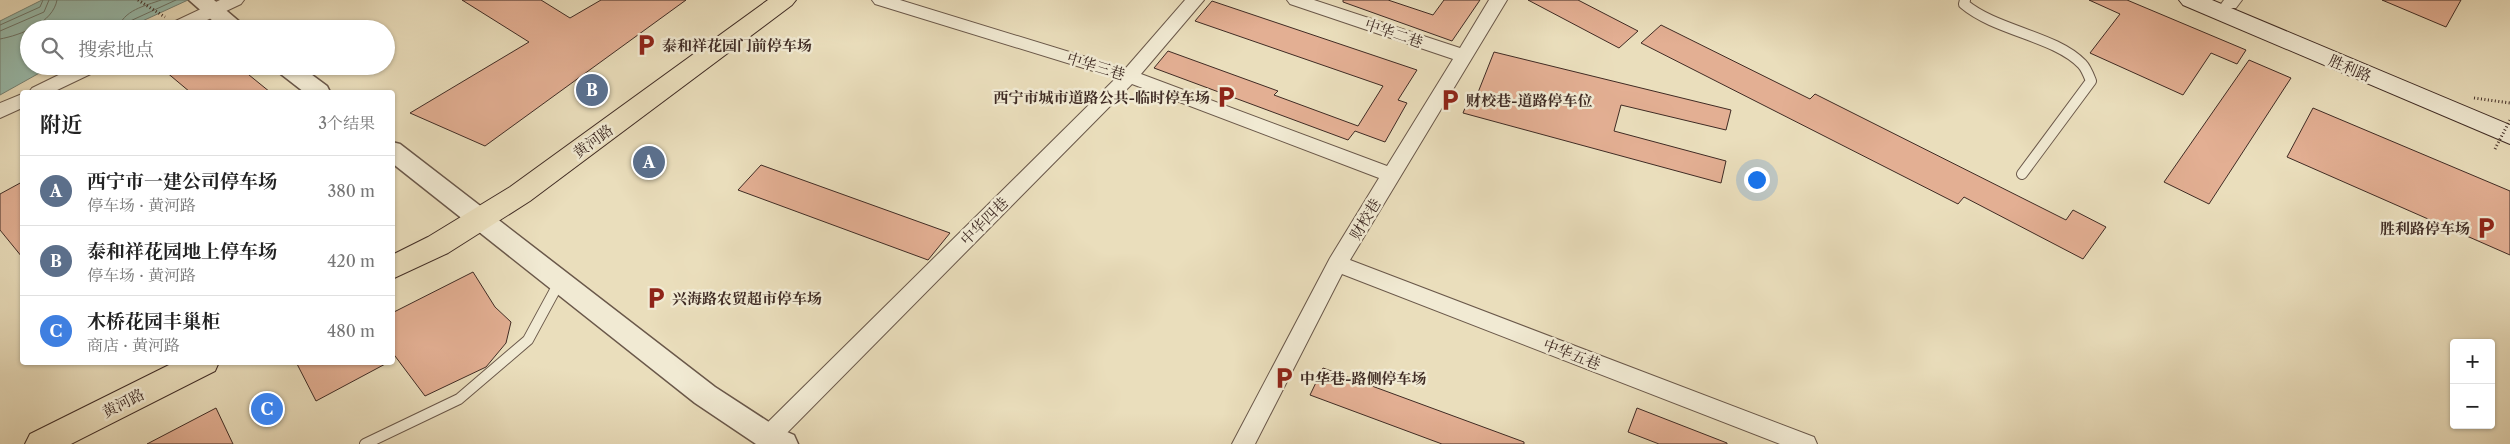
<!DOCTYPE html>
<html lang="zh">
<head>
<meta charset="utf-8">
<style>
	body { margin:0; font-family:"Libre Caslon Text","Noto Serif SC",serif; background:#f6f6f6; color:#222 }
	.controls { position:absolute; right:15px; bottom:15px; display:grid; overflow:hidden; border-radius:5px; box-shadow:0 1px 4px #0004 }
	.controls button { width:45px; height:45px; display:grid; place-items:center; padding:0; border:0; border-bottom:1px solid #e0e0e0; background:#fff; color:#222; font:25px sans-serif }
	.you { position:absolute; left:1756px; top:179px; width:18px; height:18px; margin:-12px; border:4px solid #fff; border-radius:50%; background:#1a73e8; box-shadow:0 0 0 8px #1a73e833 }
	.badge { display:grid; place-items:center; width:32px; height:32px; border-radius:50%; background:#8f2418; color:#fff; font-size:16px; font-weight:700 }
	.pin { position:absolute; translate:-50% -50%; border:2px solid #fff; box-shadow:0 1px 5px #0006 }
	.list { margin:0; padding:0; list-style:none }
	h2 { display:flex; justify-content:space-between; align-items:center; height:65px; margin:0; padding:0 20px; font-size:21px }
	h2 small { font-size:16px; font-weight:400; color:#767676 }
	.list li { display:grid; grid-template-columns:32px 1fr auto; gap:15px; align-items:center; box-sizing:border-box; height:70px; padding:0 20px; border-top:1px solid #e0e0e0 }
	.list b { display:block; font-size:19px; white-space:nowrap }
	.list p { margin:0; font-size:16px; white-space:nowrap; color:#767676 }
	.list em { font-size:16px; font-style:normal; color:#767676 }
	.icon { flex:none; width:28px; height:28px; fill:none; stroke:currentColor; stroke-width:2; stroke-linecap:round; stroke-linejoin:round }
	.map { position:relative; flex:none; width:2510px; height:444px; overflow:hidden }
	.search { position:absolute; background:#fff; box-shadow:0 1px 4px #0004; left:20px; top:20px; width:375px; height:55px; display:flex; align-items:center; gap:12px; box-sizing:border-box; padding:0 18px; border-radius:28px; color:#767676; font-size:19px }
	.panel { position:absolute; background:#fff; box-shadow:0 1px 4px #0004; left:20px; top:90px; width:375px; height:275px; border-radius:5px }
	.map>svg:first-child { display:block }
	.water { fill:#98bcad; stroke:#748276 }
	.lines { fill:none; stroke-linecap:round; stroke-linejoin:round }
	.shore { stroke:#6c7468; stroke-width:1 }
	.building { fill:#e3af93; stroke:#3f2b24 }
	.service-casing { stroke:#6a584a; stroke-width:12 }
	.minor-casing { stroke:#6a584a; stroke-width:2 }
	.tertiary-casing { stroke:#6a584a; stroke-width:3 }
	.secondary-casing { stroke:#3f2b24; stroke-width:2 }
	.primary-casing { stroke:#3f2b24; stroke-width:2 }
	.path { stroke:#3f2b24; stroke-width:3; stroke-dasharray:1 2.5; stroke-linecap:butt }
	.service { stroke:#f1ead3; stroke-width:10 }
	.minor { fill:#f1ead3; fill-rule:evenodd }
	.tertiary { fill:#f1ead3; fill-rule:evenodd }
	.secondary { fill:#f1ead3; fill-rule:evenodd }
	.primary { fill:#eadebc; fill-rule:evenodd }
	.path-bridge { stroke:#3f2b24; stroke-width:3; stroke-dasharray:1 2.5; stroke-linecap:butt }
	.labels { text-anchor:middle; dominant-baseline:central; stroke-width:5; stroke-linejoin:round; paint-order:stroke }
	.street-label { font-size:15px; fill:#3f2b24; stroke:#f1ead3 }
	.poi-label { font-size:15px; font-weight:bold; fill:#3f2b24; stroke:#f1ead3; text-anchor:start }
</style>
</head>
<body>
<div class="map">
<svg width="2510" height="444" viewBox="0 0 2510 444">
	<rect width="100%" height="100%" fill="#eadebc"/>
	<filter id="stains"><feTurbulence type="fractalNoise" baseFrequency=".004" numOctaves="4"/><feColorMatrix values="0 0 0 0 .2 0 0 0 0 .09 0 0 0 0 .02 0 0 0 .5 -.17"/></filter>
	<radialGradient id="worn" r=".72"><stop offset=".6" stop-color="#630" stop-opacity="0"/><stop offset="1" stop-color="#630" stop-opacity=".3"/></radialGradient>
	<!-- water -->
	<path class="water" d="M42 0H188L125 29H29V66H52L0 95V21Z"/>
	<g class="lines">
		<!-- shore -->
		<path class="shore" d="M0 25 40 7 43 0
			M118 29C123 10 145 6 161 0
			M125 29 128 22 176 0
			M0 31 44 12 49 0
			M0 39C21 35 53 23 57 0"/>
	</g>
	<!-- building -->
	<path class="building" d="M462 0H541L570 18 601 0H686L485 146 410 113 529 42Z
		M1343 0H1388L1433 15 1444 0H1480L1452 41 1343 2Z
		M1528 0H1578L1638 31 1619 48Z
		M2089 0H2127L2246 50 2237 64 2211 53 2183 95 2090 53 2120 14Z
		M2382 0H2461L2446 27Z
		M1212 1 1417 70 1398 100 1407 103 1385 142 1355 131 1348 140 1154 68 1168 51 1278 91 1274 95 1358 126 1383 86 1195 21Z
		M1661 25 1810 99 1815 94 2066 220 2073 210 2106 227 2083 259 1964 197 1958 204 1641 43Z
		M1494 52 1731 110 1726 130 1621 105 1614 131 1726 161 1721 183 1463 113 1471 93 1477 95Z
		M2249 60 2291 78 2209 204 2164 182Z
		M159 66H238L270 92H190Z
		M2313 108 2510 191V255L2287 157Z
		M761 165 950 233 928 260 738 190Z
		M22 182V257L0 230V194Z
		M473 272 495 307 511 322 506 343 486 367 425 396 392 352V313Z
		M296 362H389L316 401Z
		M1323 368 1524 442V444H1442L1310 395Z
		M216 408 233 444H147Z
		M1637 408 1727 443V444H1659L1628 432Z"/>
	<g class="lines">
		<defs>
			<path id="service" d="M1965 0 1964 4C1996 31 2055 36 2082 64 2086 68 2089 76 2091 81L2022 174
				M365 444 459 399 528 340 560 281"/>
			<path id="minor" d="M220 0H244L241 4 188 29H164L167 25Z
				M872 0H900L1125 69 1185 0H1204L1141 74 1387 166 1453 59 1290 4 1287 0H1314L1460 48 1489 0H1507L1350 260 1814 437 1817 444H1780L1342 274 1255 444H1232L1330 258 1379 178 1132 84 776 444H760L757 437 760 430 1116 78 875 4Z
				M2224 0H2242L2236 8H2224L2221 4Z
				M77 66H102L99 70 53 92H29L32 88Z
				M22 94V108L0 118V103Z"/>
			<path id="tertiary" d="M189 0H214L248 29H222Z
				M274 66H300L327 86 330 92H304L277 71Z
				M392 142 400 144 715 387 778 428 794 435 798 444H756L695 403 392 163Z"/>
			<path id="secondary" d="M2179 0H2212L2510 125V144L2183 5Z"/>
			<path id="primary" d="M768 0H796L792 5 530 201 448 253 392 279V255L428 237 510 187Z
				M175 362H219L215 371 71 444H25L30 434Z"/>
		</defs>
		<!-- service casing -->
		<use href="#service" class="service-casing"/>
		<!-- minor casing -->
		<use href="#minor" class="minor-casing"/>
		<!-- tertiary casing -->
		<use href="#tertiary" class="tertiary-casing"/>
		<!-- secondary casing -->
		<use href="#secondary" class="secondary-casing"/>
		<!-- primary casing -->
		<use href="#primary" class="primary-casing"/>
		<!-- path -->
		<path class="path" d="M138 0 165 17
			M2474 98 2510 103"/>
		<!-- service -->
		<use href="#service" class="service"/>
		<!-- minor -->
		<use href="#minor" class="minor"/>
		<!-- tertiary -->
		<use href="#tertiary" class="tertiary"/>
		<!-- secondary -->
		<use href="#secondary" class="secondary"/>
		<!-- primary -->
		<use href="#primary" class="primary"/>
		<!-- path-bridge -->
		<path class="path-bridge" d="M2495 149 2510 120"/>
	</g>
	<!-- icons -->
	<defs>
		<symbol id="parking-bare" viewBox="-9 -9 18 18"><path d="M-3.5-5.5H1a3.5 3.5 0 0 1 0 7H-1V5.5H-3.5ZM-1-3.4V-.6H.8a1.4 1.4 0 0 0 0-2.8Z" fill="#8f2418" stroke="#f1ead3" stroke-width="2.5" paint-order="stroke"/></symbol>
	</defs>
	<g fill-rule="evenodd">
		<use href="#parking-bare" x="630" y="29" width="32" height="32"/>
		<use href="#parking-bare" x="1210" y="81" width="32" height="32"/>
		<use href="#parking-bare" x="1434" y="84" width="32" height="32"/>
		<use href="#parking-bare" x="2470" y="212" width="32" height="32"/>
		<use href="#parking-bare" x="640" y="282" width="32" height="32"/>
		<use href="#parking-bare" x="1268" y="362" width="32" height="32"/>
	</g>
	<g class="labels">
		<!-- street labels -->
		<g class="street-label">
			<text transform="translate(1394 33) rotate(19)">中华二巷</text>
			<text transform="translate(1096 66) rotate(17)">中华三巷</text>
			<text transform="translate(2350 68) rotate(23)">胜利路</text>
			<text transform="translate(593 141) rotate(-36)">黄河路</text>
			<text transform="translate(1365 219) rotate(-59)">财校巷</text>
			<text transform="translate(984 221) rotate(-45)">中华四巷</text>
			<text transform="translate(1572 354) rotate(21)">中华五巷</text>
			<text transform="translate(123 403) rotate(-27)">黄河路</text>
		</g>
		<!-- poi labels -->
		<g class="poi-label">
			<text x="662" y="45">泰和祥花园门前停车场</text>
			<text x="1210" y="97" text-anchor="end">西宁市城市道路公共-临时停车场</text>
			<text x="1466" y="100">财校巷-道路停车位</text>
			<text x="2470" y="228" text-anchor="end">胜利路停车场</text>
			<text x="672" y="298">兴海路农贸超市停车场</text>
			<text x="1300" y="378">中华巷-路侧停车场</text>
		</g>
	</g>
	<rect width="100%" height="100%" filter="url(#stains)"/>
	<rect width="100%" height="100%" fill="url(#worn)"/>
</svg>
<div class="controls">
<button>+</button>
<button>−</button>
</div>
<div class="you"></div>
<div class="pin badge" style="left:649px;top:162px;background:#5c6f8a">A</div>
<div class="pin badge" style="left:592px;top:90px;background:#5c6f8a">B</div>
<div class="pin badge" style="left:267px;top:409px;background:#3f7fe0">C</div>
<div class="search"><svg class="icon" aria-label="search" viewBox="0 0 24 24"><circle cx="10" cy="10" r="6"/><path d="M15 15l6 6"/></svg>搜索地点</div>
<section class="panel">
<h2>附近<small>3个结果</small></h2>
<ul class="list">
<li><span class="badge" style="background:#5c6f8a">A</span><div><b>西宁市一建公司停车场</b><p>停车场 · 黄河路</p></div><em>380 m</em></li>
<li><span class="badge" style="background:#5c6f8a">B</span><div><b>泰和祥花园地上停车场</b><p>停车场 · 黄河路</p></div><em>420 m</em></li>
<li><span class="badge" style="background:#3f7fe0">C</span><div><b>木桥花园丰巢柜</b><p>商店 · 黄河路</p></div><em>480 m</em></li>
</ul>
</section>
</div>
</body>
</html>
